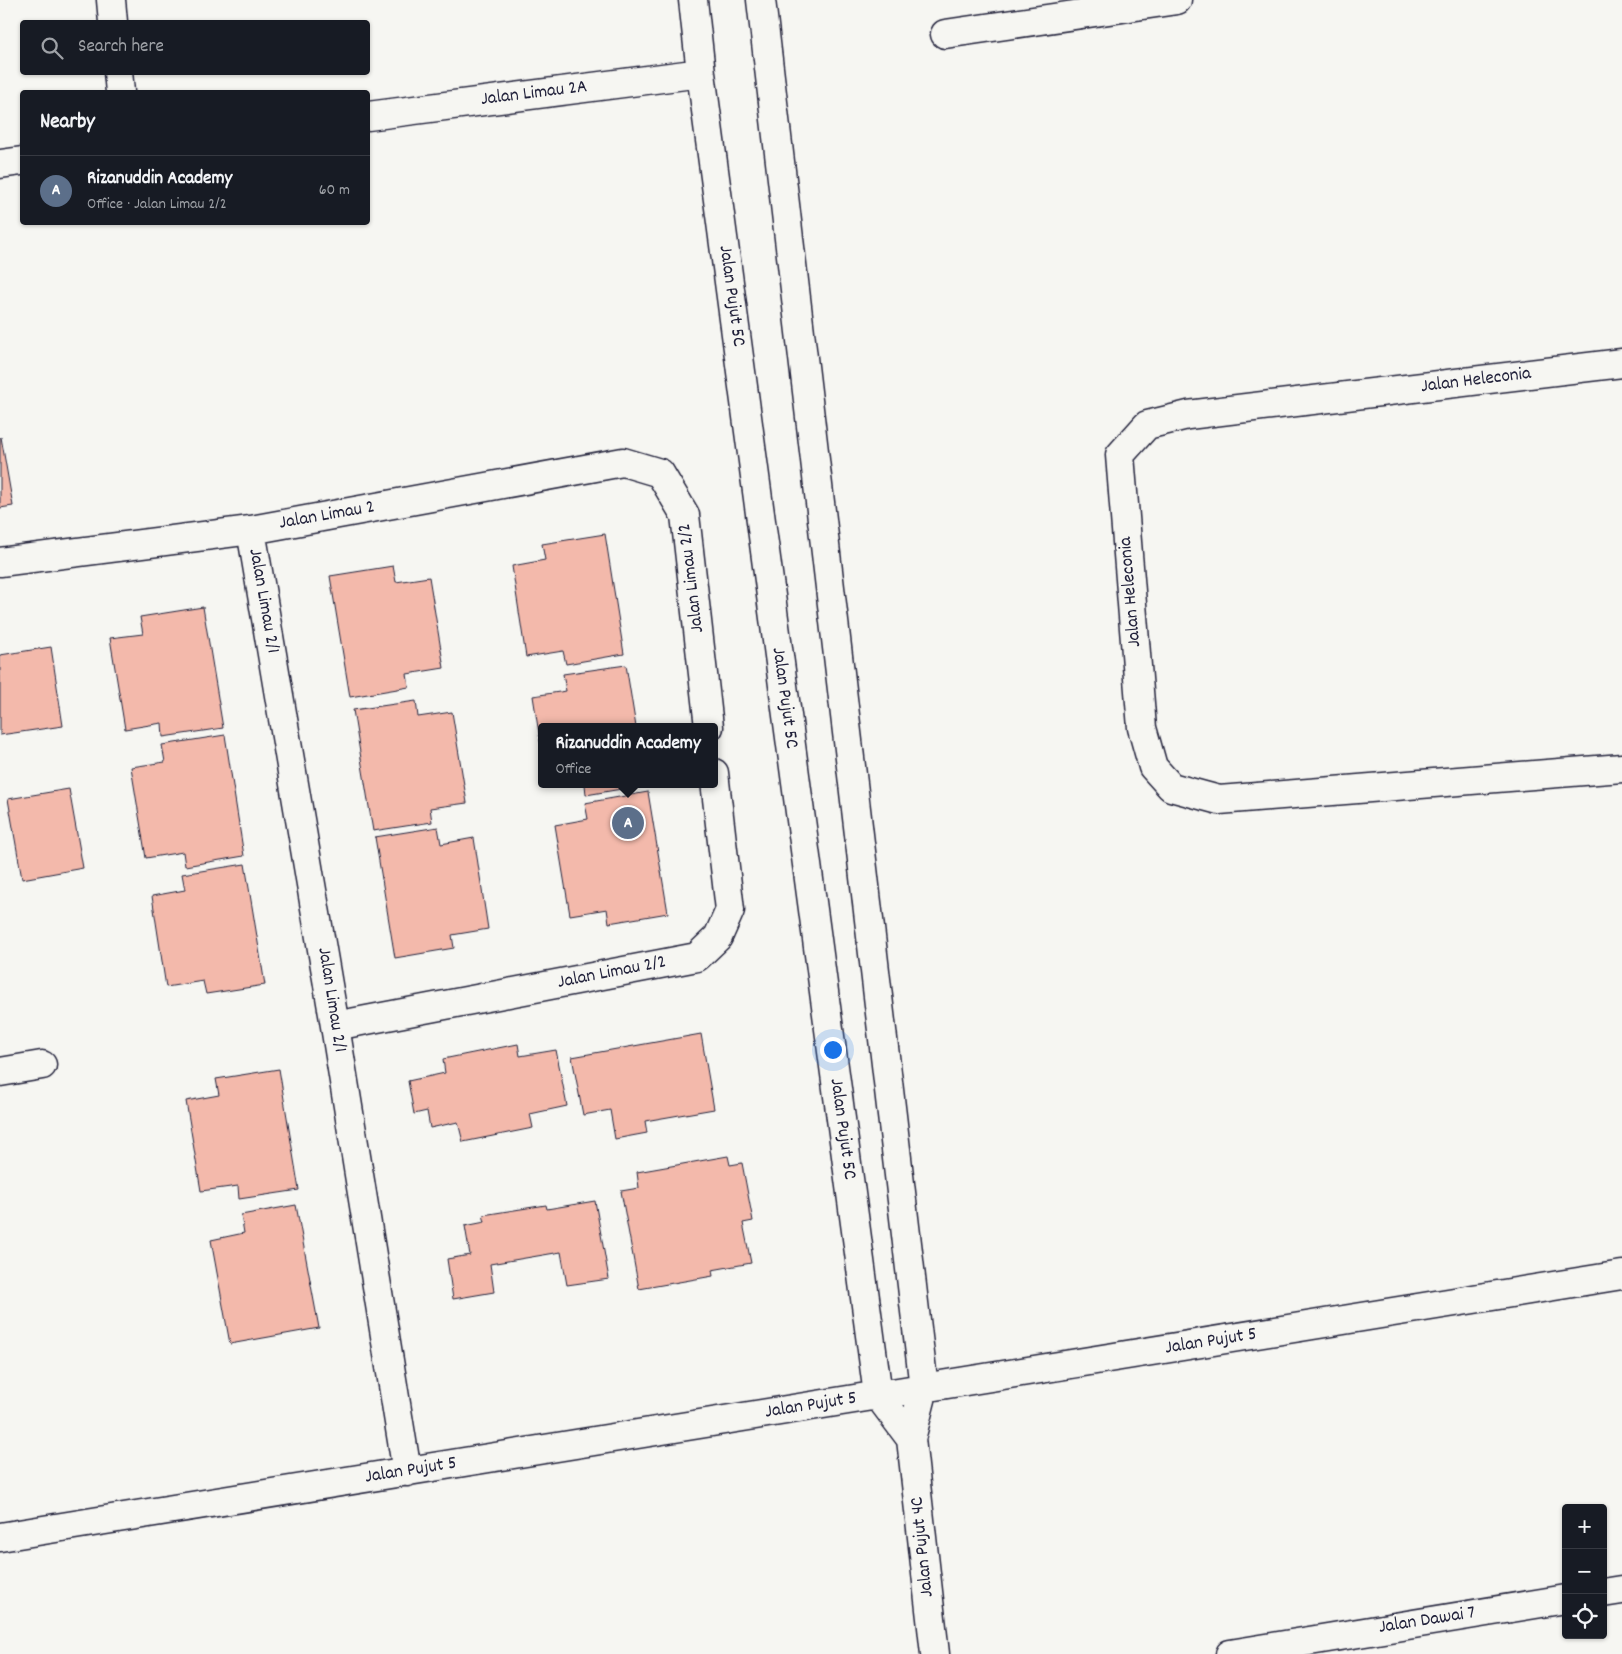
<!DOCTYPE html>
<html lang="en">
<head>
<meta charset="utf-8">
<style>
	body { margin:0; font-family:Dekko,sans-serif; background:#20242c; color:#f1f3f6 }
	.controls { position:absolute; right:15px; bottom:15px; display:grid; overflow:hidden; border-radius:5px; box-shadow:0 1px 4px #0004 }
	.controls button { width:45px; height:45px; display:grid; place-items:center; padding:0; border:0; border-bottom:1px solid #363941; background:#171b24; color:#f1f3f6; font:25px sans-serif }
	.you { position:absolute; left:832px; top:1049px; width:18px; height:18px; margin:-12px; border:4px solid #fff; border-radius:50%; background:#1a73e8; box-shadow:0 0 0 8px #1a73e833 }
	.badge { display:grid; place-items:center; width:32px; height:32px; border-radius:50%; background:#c8321e; color:#fff; font-size:16px; font-weight:700 }
	.pin { position:absolute; translate:-50% -50%; border:2px solid #fff; box-shadow:0 1px 5px #0006 }
	.popup { position:absolute; left:538px; top:723px; width:180px; height:65px; box-sizing:border-box; display:grid; place-content:center; border-radius:5px; background:#171b24; filter:drop-shadow(0 1px 4px #0005); font-size:16px; white-space:nowrap; color:#9ea1a6 }
	.popup b { font-size:19px; color:#f1f3f6 }
	.popup::after { content:''; position:absolute; left:50%; top:100%; margin-left:-10px; border:10px solid transparent; border-top-color:#171b24 }
	.list { margin:0; padding:0; list-style:none }
	h2 { display:flex; justify-content:space-between; align-items:center; height:65px; margin:0; padding:0 20px; font-size:21px }
	h2 small { font-size:16px; font-weight:400; color:#9ea1a6 }
	.list li { display:grid; grid-template-columns:32px 1fr auto; gap:15px; align-items:center; box-sizing:border-box; height:70px; padding:0 20px; border-top:1px solid #363941 }
	.list b { display:block; font-size:19px; white-space:nowrap }
	.list p { margin:0; font-size:16px; white-space:nowrap; color:#9ea1a6 }
	.list em { font-size:16px; font-style:normal; color:#9ea1a6 }
	.icon { flex:none; width:28px; height:28px; fill:none; stroke:currentColor; stroke-width:2; stroke-linecap:round; stroke-linejoin:round }
	.map { position:relative; flex:none; width:1622px; height:1654px; overflow:hidden }
	.search { position:absolute; background:#171b24; box-shadow:0 1px 4px #0004; left:20px; top:20px; width:350px; height:55px; display:flex; align-items:center; gap:12px; box-sizing:border-box; padding:0 18px; border-radius:5px; color:#9ea1a6; font-size:19px }
	.panel { position:absolute; background:#171b24; box-shadow:0 1px 4px #0004; left:20px; top:90px; width:350px; height:135px; border-radius:5px }
	.map>svg:first-child { display:block }
	.building { fill:#f3b9ab; stroke:#22223b }
	.lines { fill:none; stroke-linecap:round; stroke-linejoin:round }
	.minor-casing { stroke:#22223b; stroke-width:31 }
	.minor { stroke:#f6f6f2; stroke-width:28 }
	.labels { text-anchor:middle; dominant-baseline:central; stroke-width:4; stroke-linejoin:round; paint-order:stroke }
	.street-label { font-size:19px; fill:#22223b; stroke:#f6f6f2 }
</style>
</head>
<body>
<div class="map">
<svg width="1622" height="1654" viewBox="0 0 1622 1654">
	<rect width="100%" height="100%" fill="#f6f6f2"/>
	<filter id="ink" filterUnits="userSpaceOnUse"><feTurbulence type="fractalNoise" baseFrequency=".02" numOctaves="2"/><feDisplacementMap in="SourceGraphic" scale="10" xChannelSelector="R" yChannelSelector="G"/><feConvolveMatrix kernelMatrix="1 2 1 2 8 2 1 2 1" color-interpolation-filters="sRGB"/></filter>
	<g filter="url(#ink)">
		<!-- building -->
		<path class="building" d="M1 437 13 506 0 508V438Z
			M605 534 624 654 566 664 563 651 526 657 512 566 545 560 542 544Z
			M393 566 396 582 429 577 444 668 407 674 409 687 350 697 330 576Z
			M203 607 223 728 163 737 162 723 125 729 110 638 143 634 140 617Z
			M51 647 63 726 0 735V655Z
			M626 665 636 727H542V753L533 696 566 691 563 674Z
			M416 701 418 717 452 712 467 803 430 808 432 822 373 831 353 710Z
			M225 735 244 856 185 866 183 852 146 858 131 767 165 762 162 745Z
			M547 784H565L547 787Z
			M585 784H645V785L586 795Z
			M69 789 83 868 22 879 8 799Z
			M648 792 668 913 609 923 607 909 570 915 555 825 588 819 585 803Z
			M438 827 441 844 474 838 488 929 452 935 454 948 395 958 375 837Z
			M245 864 265 985 206 994 203 981 166 987 152 896 185 890 182 874Z
			M701 1034 714 1109 645 1121 647 1133 615 1139 610 1110 583 1115 572 1057Z
			M518 1044 520 1056 556 1050 567 1106 530 1114 533 1128 463 1142 458 1122 430 1128 427 1111 414 1114 408 1081 445 1073 443 1059Z
			M279 1069 299 1190 239 1199 238 1186 201 1191 186 1101 219 1095 216 1079Z
			M728 1156 730 1165 742 1163 753 1221 743 1223 751 1263 712 1270 713 1276 639 1289 621 1191 639 1188 637 1172Z
			M595 1201 609 1279 567 1285 561 1252 490 1264 494 1292 453 1299 447 1259 470 1255 465 1226 485 1222 483 1215 546 1205 547 1209Z
			M296 1205 319 1328 230 1344 211 1240 244 1233 241 1215Z"/>
		<g class="lines">
			<defs>
				<path id="minor" d="M111 0 113 22
					M693 0 701 73 878 1395 911 1439
					M761 0 924 1388 911 1439 935 1654
					M945 34 1177 0
					M118 72 120 92
					M368 116 701 73
					M0 164 22 161
					M1622 363 1188 415 1147 425 1120 455 1142 728 1153 767 1171 787 1219 800 1622 768
					M251 530 335 1026 407 1472
					M0 562 251 530 623 462 660 473 685 515 709 727
					M335 1026 697 957 718 937 730 910 714 773
					M0 1072 42 1065
					M0 1537 1622 1275
					M1603 1593 1622 1590
					M1230 1654 1566 1599"/>
			</defs>
			<!-- minor casing -->
			<use href="#minor" class="minor-casing"/>
			<!-- minor -->
			<use href="#minor" class="minor"/>
		</g>
	</g>
	<g class="labels">
		<!-- street labels -->
		<g class="street-label">
			<text transform="translate(534 94) rotate(-7)">Jalan Limau 2A</text>
			<text transform="translate(731 296) rotate(82)">Jalan Pujut 5C</text>
			<text transform="translate(1476 381) rotate(-7)">Jalan Heleconia</text>
			<text transform="translate(327 516) rotate(-10)">Jalan Limau 2</text>
			<text transform="translate(692 578) rotate(-97)">Jalan Limau 2/2</text>
			<text transform="translate(1131 592) rotate(-95)">Jalan Heleconia</text>
			<text transform="translate(263 601) rotate(80)">Jalan Limau 2/1</text>
			<text transform="translate(784 698) rotate(82)">Jalan Pujut 5C</text>
			<text transform="translate(612 973) rotate(-11)">Jalan Limau 2/2</text>
			<text transform="translate(331 1000) rotate(81)">Jalan Limau 2/1</text>
			<text transform="translate(842 1129) rotate(82)">Jalan Pujut 5C</text>
			<text transform="translate(1211 1342) rotate(-9)">Jalan Pujut 5</text>
			<text transform="translate(811 1406) rotate(-9)">Jalan Pujut 5</text>
			<text transform="translate(411 1471) rotate(-9)">Jalan Pujut 5</text>
			<text transform="translate(923 1547) rotate(-96)">Jalan Pujut 4C</text>
			<text transform="translate(1427 1621) rotate(-9)">Jalan Dawai 7</text>
		</g>
	</g>
</svg>
<div class="controls">
<button>+</button>
<button>−</button>
<button><svg class="icon" aria-label="locate" viewBox="0 0 24 24"><circle cx="12" cy="12" r="6"/><path d="M12 2v4M12 18v4M2 12h4M18 12h4"/></svg></button>
</div>
<div class="you"></div>
<div class="pin badge" style="left:628px;top:823px;background:#5c6f8a">A</div>
<div class="popup"><b>Rizanuddin Academy</b>Office</div>
<div class="search"><svg class="icon" aria-label="search" viewBox="0 0 24 24"><circle cx="10" cy="10" r="6"/><path d="M15 15l6 6"/></svg>Search here</div>
<section class="panel">
<h2>Nearby<small></small></h2>
<ul class="list">
<li><span class="badge" style="background:#5c6f8a">A</span><div><b>Rizanuddin Academy</b><p>Office · Jalan Limau 2/2</p></div><em>60 m</em></li>
</ul>
</section>
</div>
</body>
</html>
